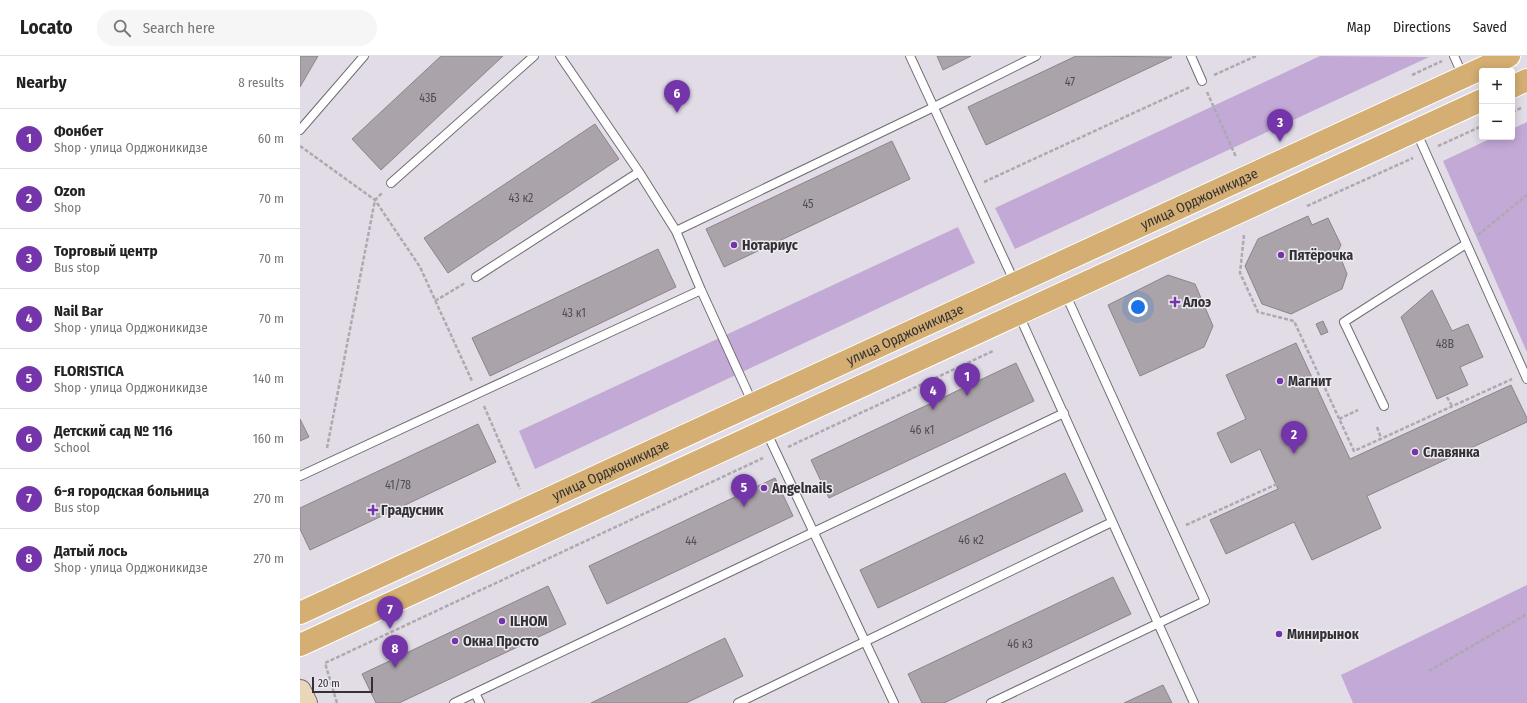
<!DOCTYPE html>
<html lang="en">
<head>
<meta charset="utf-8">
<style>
	body { margin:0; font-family:"Fira Sans Condensed",sans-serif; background:#f6f6f6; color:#222 }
	.controls { position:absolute; right:12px; top:12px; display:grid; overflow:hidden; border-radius:4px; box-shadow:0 2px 10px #0003 }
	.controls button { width:36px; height:36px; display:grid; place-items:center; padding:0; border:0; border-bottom:1px solid #e0e0e0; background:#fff; color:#222; font:20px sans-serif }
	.scale { position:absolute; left:12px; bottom:10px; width:61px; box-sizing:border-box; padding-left:4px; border:2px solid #333134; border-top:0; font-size:11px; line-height:14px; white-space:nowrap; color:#333134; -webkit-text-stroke:3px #eeeaf2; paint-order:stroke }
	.you { position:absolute; left:838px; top:251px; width:14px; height:14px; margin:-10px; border:3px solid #fff; border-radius:50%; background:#1a73e8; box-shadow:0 0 0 6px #1a73e833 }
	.badge { display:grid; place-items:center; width:26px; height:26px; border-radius:50%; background:#7435aa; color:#fff; font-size:13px; font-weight:700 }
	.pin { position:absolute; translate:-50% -33px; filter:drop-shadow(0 1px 2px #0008) }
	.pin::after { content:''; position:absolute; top:21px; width:14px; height:12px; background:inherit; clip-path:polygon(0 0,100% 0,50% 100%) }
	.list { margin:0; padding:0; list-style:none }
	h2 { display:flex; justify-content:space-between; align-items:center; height:52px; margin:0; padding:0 16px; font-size:17px }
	h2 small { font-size:13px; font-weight:400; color:#767676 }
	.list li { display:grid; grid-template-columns:26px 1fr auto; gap:12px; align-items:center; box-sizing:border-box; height:60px; padding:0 16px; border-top:1px solid #e0e0e0 }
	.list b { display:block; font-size:15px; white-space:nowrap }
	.list p { margin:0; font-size:13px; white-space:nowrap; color:#767676 }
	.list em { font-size:13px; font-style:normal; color:#767676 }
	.icon { flex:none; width:22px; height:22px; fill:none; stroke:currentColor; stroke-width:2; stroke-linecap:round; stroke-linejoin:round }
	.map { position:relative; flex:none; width:1227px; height:647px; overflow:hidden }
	header { display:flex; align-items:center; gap:24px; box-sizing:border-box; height:56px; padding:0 20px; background:#fff; border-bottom:1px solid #e0e0e0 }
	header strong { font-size:19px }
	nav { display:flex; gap:22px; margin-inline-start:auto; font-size:14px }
	.search { width:280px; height:36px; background:#f6f6f6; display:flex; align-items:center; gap:10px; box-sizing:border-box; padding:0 14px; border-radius:22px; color:#767676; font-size:15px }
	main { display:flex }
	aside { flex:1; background:#fff }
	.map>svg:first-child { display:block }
	.green { fill:#c2a9d6 }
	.building { fill:#aaa3a9; stroke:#8b848a }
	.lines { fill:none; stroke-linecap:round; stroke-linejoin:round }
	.lane-casing { stroke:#716d74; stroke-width:10 }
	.secondary-casing { stroke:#716d74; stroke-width:24 }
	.primary-casing { stroke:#fff; stroke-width:24 }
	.path { stroke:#ada9b0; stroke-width:2.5; stroke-dasharray:4 2; stroke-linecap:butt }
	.lane { stroke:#fff; stroke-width:8 }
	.secondary { stroke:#ead6b8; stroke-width:22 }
	.primary { stroke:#d4ae72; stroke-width:22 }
	.poi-dot { fill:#7435aa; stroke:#eeeaf2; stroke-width:1.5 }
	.labels { text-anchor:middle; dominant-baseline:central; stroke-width:3; stroke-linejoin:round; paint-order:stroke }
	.number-label { font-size:12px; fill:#514e51 }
	.street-label { font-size:14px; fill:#333134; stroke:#eeeaf2 }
	.poi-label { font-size:14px; font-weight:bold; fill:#333134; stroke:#eeeaf2; text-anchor:start }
</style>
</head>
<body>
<header>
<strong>Locato</strong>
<div class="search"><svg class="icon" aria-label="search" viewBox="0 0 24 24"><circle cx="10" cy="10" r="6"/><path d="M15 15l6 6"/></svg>Search here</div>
<nav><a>Map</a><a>Directions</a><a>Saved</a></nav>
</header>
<main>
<aside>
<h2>Nearby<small>8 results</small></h2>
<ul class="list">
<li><span class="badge">1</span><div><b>Фонбет</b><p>Shop · улица Орджоникидзе</p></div><em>60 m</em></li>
<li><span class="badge">2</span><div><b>Ozon</b><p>Shop</p></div><em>70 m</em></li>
<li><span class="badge">3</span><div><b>Торговый центр</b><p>Bus stop</p></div><em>70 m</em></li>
<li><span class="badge">4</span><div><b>Nail Bar</b><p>Shop · улица Орджоникидзе</p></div><em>70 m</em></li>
<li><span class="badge">5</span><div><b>FLORISTICA</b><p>Shop · улица Орджоникидзе</p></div><em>140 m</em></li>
<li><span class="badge">6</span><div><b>Детский сад № 116</b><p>School</p></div><em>160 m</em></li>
<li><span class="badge">7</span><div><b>6-я городская больница</b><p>Bus stop</p></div><em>270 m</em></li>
<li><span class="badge">8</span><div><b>Датый лось</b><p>Shop · улица Орджоникидзе</p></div><em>270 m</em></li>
</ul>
</aside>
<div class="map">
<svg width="1227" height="647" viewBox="0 0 1227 647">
	<rect width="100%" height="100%" fill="#e1dce5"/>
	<!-- green -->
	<path class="green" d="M1020 0 1129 1 715 193 695 152Z
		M1227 66V296L1143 105 1194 81H1212V73Z
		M658 171 675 207 235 413 219 375Z
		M1227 529V647H1053L1041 619Z"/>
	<!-- building -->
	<path class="building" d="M0 0H18L0 31Z
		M141 0H203L81 114 52 83Z
		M637 0H671L643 14Z
		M776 0 872 1 686 89 668 51Z
		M295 68 319 103 148 217 124 182Z
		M592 85 610 123 424 211 406 173Z
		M1008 160 1012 169 1028 162 1041 189 1038 195 1047 218 1042 233 991 258 962 248 945 210 958 183Z
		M358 193 376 231 190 320 172 282Z
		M868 219 895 228 913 270 904 291 840 320 808 249Z
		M1132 234 1152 275 1168 268 1183 301 1160 311 1168 329 1137 343 1101 261Z
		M1023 265 1028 276 1021 279 1016 268Z
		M996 287 1050 403 1211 329 1227 362V366L1067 440 1081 472 1012 504 994 466 926 498 910 464 978 433 960 393 931 407 917 377 946 363 926 319Z
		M716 307 734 345 529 442 511 404Z
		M0 363 9 381 0 385Z
		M178 368 196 406 10 494 0 473V452Z
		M765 417 783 455 578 552 560 514Z
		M475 422 493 460 307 548 289 510Z
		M813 521 831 558 644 647H622L608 618Z
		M248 530 266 568 99 647H76L62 618Z
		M425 582 443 620 386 647H291Z
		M863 629 872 647H824Z"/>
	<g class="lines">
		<defs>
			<path id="lane" d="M260 0 339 116 376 175 401 234 453 348
				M610 0 715 227
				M891 0 902 25
				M1154 0 1163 20
				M0 74 64 0
				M1116 75 1227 323
				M91 127 234 0
				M376 175 634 51 736 0
				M176 221 339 116
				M719 259 894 647
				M1084 350 1044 266 1166 188
				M466 375 594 647
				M0 420 401 234
				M175 637 180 647
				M154 647 764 357
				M438 647 812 466
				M691 647 905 545 765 237"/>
			<path id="secondary" d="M0 635 6 647"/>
			<g id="primary">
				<path d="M1212 31 1227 24"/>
				<path id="s1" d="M0 557 1209 0"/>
				<path d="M0 589 1182 44"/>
			</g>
		</defs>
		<!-- lane casing -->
		<use href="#lane" class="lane-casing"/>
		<!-- secondary casing -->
		<use href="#secondary" class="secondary-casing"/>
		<!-- primary casing -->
		<use href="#primary" class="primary-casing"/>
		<!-- path -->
		<path class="path" d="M914 19 956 0
			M1112 19 1142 5
			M907 36 936 101
			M1212 56 1221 52
			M0 90 75 144 120 211 172 325
			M1138 90 1182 70
			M684 126 890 31
			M1007 150 1113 102
			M944 179 940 217 958 256 994 265 1054 395 1212 323
			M1178 179 1227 139
			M135 245 165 227
			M1147 341 1152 350
			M184 350 220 433
			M1039 363 1058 354
			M1077 371 1081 382
			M488 391 693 295
			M27 392 75 144 82 137
			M886 469 977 428
			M1129 615 1227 558
			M37 647 25 607 463 402"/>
		<!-- lane -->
		<use href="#lane" class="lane"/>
		<!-- secondary -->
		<use href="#secondary" class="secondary"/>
		<!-- primary -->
		<use href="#primary" class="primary"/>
	</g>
	<!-- markers -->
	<g class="poi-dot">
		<circle cx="434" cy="189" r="4"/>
		<circle cx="981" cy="199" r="4"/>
		<path d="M873 240h4v4h4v4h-4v4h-4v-4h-4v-4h4z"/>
		<circle cx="980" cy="325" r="4"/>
		<circle cx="1115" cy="396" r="4"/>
		<circle cx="464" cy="432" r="4"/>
		<path d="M71 448h4v4h4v4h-4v4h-4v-4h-4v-4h4z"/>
		<circle cx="202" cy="565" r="4"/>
		<circle cx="979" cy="578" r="4"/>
		<circle cx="155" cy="585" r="4"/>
	</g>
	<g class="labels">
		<!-- number labels -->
		<g class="number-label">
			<text x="770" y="26">47</text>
			<text x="128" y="42">43Б</text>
			<text x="221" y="142">43 к2</text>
			<text x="508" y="148">45</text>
			<text x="274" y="257">43 к1</text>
			<text x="1145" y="288">48В</text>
			<text x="622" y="374">46 к1</text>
			<text x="98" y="429">41/78</text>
			<text x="671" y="484">46 к2</text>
			<text x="391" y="485">44</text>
			<text x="720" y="588">46 к3</text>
		</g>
		<!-- street labels -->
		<g class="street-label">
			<text stroke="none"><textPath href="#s1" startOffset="990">улица Орджоникидзе</textPath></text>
			<text stroke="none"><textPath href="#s1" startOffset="666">улица Орджоникидзе</textPath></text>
			<text stroke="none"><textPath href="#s1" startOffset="342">улица Орджоникидзе</textPath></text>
		</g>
		<!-- poi labels -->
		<g class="poi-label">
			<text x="442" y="189">Нотариус</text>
			<text x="989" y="199">Пятёрочка</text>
			<text x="883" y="246">Алоэ</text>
			<text x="988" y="325">Магнит</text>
			<text x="1123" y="396">Славянка</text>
			<text x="472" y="432">Angelnails</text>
			<text x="81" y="454">Градусник</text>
			<text x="210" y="565">ILHOM</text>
			<text x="987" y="578">Минирынок</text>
			<text x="163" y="585">Окна Просто</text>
		</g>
	</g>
</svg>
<div class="controls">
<button>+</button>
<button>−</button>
</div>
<div class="scale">20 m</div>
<div class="you"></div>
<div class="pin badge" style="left:667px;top:340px">1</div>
<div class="pin badge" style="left:994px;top:398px">2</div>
<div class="pin badge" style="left:980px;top:86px">3</div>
<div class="pin badge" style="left:633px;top:354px">4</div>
<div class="pin badge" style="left:444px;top:451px">5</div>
<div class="pin badge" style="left:377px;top:57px">6</div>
<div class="pin badge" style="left:90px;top:573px">7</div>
<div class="pin badge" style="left:95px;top:612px">8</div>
</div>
</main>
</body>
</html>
